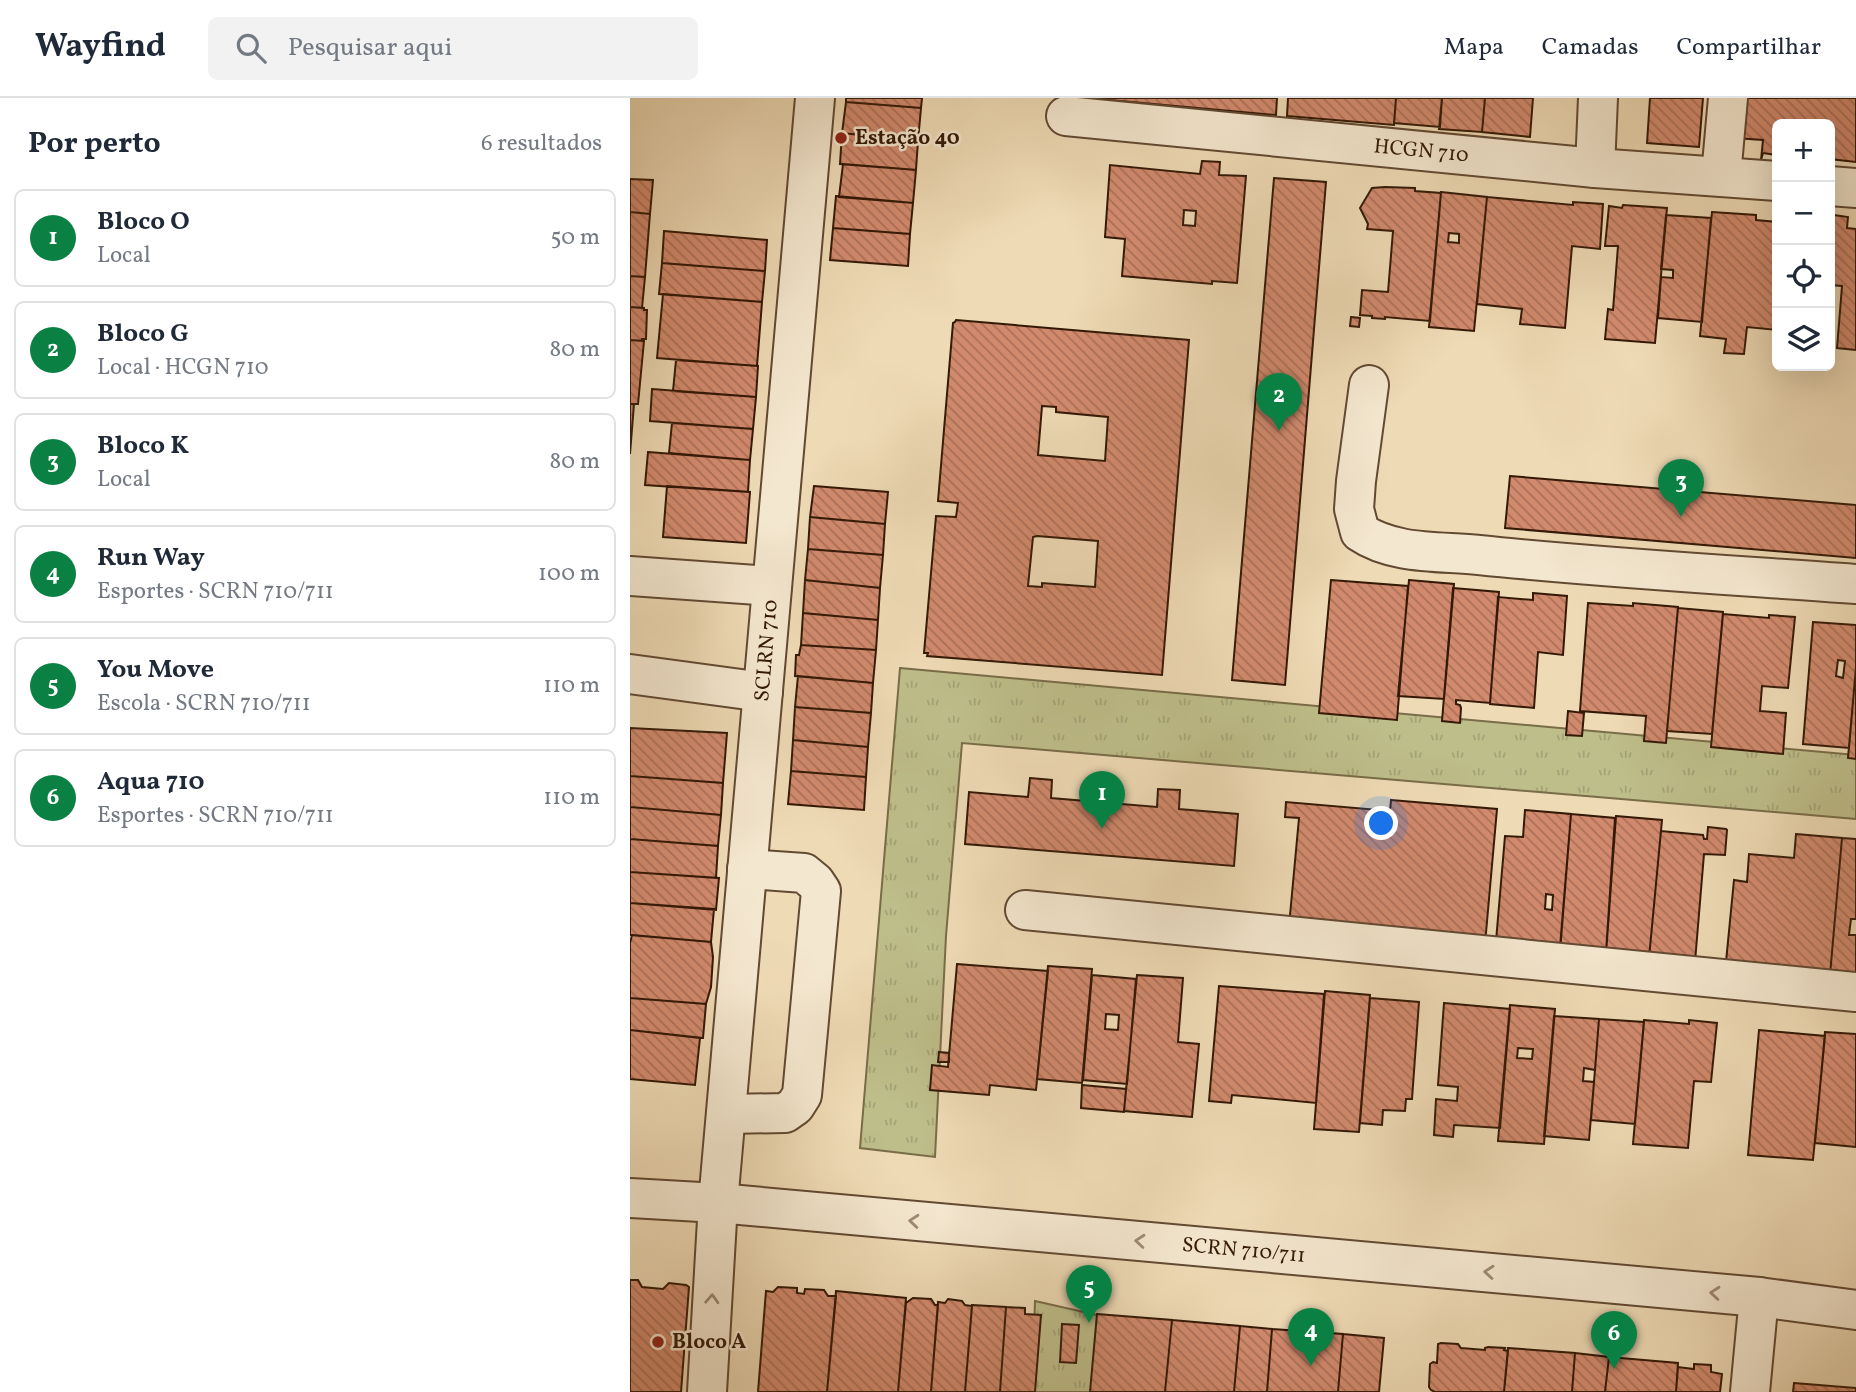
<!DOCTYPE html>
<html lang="pt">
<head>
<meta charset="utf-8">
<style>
	body { margin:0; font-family:Vollkorn,serif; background:#f2f2f3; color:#1f2937 }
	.controls { position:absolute; right:21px; top:21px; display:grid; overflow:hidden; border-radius:10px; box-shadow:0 7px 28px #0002 }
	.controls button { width:63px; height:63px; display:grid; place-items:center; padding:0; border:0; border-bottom:2px solid #e0e1e3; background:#fff; color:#1f2937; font:35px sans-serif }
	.you { position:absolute; left:752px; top:726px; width:24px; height:24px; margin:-18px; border:5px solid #fff; border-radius:50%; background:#1a73e8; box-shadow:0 0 0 10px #1a73e833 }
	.badge { display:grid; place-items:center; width:46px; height:46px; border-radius:50%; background:#0b8043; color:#fff; font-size:23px; font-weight:700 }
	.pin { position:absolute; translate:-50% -58px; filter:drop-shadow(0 2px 4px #0008) }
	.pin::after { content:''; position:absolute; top:37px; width:24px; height:21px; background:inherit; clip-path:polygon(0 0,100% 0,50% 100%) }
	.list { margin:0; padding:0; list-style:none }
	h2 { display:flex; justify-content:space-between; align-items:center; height:91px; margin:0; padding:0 28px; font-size:30px }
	h2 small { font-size:23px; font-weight:400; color:#747a83 }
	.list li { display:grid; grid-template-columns:46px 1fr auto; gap:21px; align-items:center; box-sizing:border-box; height:98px; margin:0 14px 14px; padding:0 14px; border:2px solid #e0e1e3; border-radius:10px }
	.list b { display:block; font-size:26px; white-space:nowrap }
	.list p { margin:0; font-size:23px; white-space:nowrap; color:#747a83 }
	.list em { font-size:23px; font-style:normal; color:#747a83 }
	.icon { flex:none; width:38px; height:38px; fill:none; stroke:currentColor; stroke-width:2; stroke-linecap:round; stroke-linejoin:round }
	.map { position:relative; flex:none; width:1226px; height:1294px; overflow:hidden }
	header { display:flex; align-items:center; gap:42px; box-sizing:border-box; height:98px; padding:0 35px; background:#fff; border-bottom:2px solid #e0e1e3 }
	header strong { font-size:33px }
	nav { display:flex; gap:38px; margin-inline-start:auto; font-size:24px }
	.search { width:490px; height:63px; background:#f2f2f3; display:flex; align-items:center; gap:18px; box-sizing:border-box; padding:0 24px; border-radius:10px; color:#747a83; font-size:26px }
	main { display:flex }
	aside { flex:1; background:#fff }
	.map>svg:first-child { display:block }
	.park { fill:url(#park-tufts); stroke:#796c48; stroke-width:2 }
	.building { fill:url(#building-back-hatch); stroke:#341906; stroke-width:2; fill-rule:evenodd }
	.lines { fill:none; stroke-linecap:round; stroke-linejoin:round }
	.minor-casing { stroke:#624932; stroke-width:42 }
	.minor { stroke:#f4e7cf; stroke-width:38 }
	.oneway { stroke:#9e8a75 }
	.poi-dot { fill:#8f2418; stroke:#f4e7cf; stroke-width:2.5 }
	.labels { text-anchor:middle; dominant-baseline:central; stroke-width:5; stroke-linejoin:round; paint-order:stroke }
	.poi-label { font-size:21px; font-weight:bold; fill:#341906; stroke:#f4e7cf; text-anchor:start }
	.street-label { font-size:21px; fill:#341906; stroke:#f4e7cf }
</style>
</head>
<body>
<header>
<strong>Wayfind</strong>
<div class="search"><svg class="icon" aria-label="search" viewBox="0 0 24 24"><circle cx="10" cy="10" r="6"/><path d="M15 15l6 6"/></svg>Pesquisar aqui</div>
<nav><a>Mapa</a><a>Camadas</a><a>Compartilhar</a></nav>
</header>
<main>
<aside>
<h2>Por perto<small>6 resultados</small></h2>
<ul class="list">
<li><span class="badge">1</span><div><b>Bloco O</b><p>Local</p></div><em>50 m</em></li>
<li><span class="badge">2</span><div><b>Bloco G</b><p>Local · HCGN 710</p></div><em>80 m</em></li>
<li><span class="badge">3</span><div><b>Bloco K</b><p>Local</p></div><em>80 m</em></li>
<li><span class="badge">4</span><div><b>Run Way</b><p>Esportes · SCRN 710/711</p></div><em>100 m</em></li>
<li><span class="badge">5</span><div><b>You Move</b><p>Escola · SCRN 710/711</p></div><em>110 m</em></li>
<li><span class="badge">6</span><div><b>Aqua 710</b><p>Esportes · SCRN 710/711</p></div><em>110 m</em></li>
</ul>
</aside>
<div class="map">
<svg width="1226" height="1294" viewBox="0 0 1226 1294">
	<defs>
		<pattern id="park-tufts" width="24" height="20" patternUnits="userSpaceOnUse" patternTransform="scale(1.75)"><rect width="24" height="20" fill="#bebe8a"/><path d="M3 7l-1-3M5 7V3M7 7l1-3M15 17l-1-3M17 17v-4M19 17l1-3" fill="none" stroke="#a4a376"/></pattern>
		<pattern id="building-back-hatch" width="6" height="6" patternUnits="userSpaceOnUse" patternTransform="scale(1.75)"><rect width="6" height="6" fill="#d28a6e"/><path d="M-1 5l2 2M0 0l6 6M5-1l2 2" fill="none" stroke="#ab7058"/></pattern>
	</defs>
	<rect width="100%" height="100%" fill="#eedab5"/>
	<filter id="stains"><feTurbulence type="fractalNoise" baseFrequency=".00286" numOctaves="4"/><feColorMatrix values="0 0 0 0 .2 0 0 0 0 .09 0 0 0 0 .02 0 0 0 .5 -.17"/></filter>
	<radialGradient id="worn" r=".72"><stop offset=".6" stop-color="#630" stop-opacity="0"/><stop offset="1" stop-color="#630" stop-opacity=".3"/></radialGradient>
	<!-- park -->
	<path class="park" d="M270 570 1226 657V721L332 645 316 838 305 1059 230 1050Z
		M405 1203 467 1217 464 1294H402Z"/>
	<!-- building -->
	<path class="building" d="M216 0H292L291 10 216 4Z
		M457 0H647L646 17Z
		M658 0H766L764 27 657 18Z
		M766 0H812L810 29 764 25Z
		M812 0H855L852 34 809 31Z
		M855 0H903L900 39 852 34Z
		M1020 0H1073L1069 49 1017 45Z
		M1109 0H1226V64L1200 61V26H1147V57L1133 55 1131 62 1133 42 1105 40Z
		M216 4 291 10 288 43 212 35Z
		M212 35 288 43 286 72 210 66Z
		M572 63 590 64 589 77 616 78 607 185 582 183V186L492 178 495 141 475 139 480 67 570 76ZM554 112 566 113 565 128 553 127Z
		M213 66 286 72 283 105 209 99Z
		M644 80 696 84 655 587 602 582Z
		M0 81 23 82 20 116 0 114Z
		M755 89 785 90V93L811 95 800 223 755 219V221L742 220V218L730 217 732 192 758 194 763 133 737 131 738 126 730 110 742 90Z
		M811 94 857 99 844 233 799 229ZM819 135 829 136V145L818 144Z
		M206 98 283 105 280 136 203 130Z
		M857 99 943 107V104L973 106 970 151 942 148 935 230 890 226 892 211 847 206Z
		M993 107 1037 110 1025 245 975 241 978 211 983 212 988 148H975L979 108 992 110Z
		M0 114 20 116 15 179 0 178Z
		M1082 114 1126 117V122L1147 124V232L1117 229 1114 256 1094 255 1096 241 1070 238Z
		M1036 117 1081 120 1072 224 1028 220 1031 179 1043 180V172L1031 171Z
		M1204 117 1218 119 1217 130 1226 131V252L1207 250 1212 188 1200 187Z
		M203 130 280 136 278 168 200 162Z
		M34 133 137 142 135 173 32 165Z
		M32 165 135 173 132 204 29 196Z
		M0 178 15 179 12 210 0 209Z
		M33 196 132 204 127 268 27 260Z
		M0 209 14 210V212H17L16 241H12V243L0 242Z
		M721 219 730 220 729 229 720 228Z
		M326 222 559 242 532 577 297 558 298 555H294L306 418 326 419 328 405 308 403 323 225 325 224ZM412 308 426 309V314L478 319 475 363 408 357ZM407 438 468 443 465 489 412 485V489L398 488 403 439Z
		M0 242 14 243 8 306H0Z
		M46 262 128 268 126 299 43 293Z
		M22 291 126 299 123 331 20 323Z
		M0 306H4L0 356Z
		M42 325 123 331 120 362 39 355Z
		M18 354 120 362 118 394 15 387Z
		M880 378 1226 407V460L875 430Z
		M37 388 120 394 116 445 33 439Z
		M184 388 258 394 255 426 180 419Z
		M180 419 255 426 253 457 178 451Z
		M178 451 253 457 250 490 175 482Z
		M175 482 250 490 248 522 173 515Z
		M701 482 778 488 767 622 689 615Z
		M779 482 824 486 814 601 768 598Z
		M823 490 869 494 860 605 826 602V606L830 607 831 610 830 625 812 623Z
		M903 495 937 498 933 557 908 554 904 610 860 606 868 499 903 502Z
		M958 505 1003 508V505L1048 509 1036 645 1014 643 1016 618 950 613Z
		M1048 510 1093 514 1082 636 1037 633Z
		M173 515 248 522 246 552 171 547Z
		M1093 516 1139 520V517L1165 519 1158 590 1132 588 1130 613 1156 615 1153 656 1081 649Z
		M1183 524 1226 527V569L1219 650 1173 646ZM1208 562 1215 563 1213 580 1206 578Z
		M171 547 246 552 243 585 165 578 166 557H169Z
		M1226 569V661L1218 660Z
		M168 578 243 585 241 615 165 609Z
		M165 609 241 615 238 649 163 642Z
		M938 613 954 615 952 638 936 637Z
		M0 630 97 635 93 685 0 678Z
		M163 642 238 649 236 679 161 673Z
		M161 673 236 679 234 712 158 706Z
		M0 678 93 685 91 717 0 709Z
		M400 680 422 682 421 700 527 709 528 691 550 692 549 711 608 716 604 768 335 746 339 694 398 699Z
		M761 702 867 711 855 846 659 828 669 720 655 719 656 704 760 713Z
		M0 709 91 717 88 748 0 741Z
		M895 712 941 716 930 849 866 843 875 738 893 739ZM916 796 923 797 922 812 915 811Z
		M941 716 985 720 976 854H930Z
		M986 718 1032 722 1019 860 976 856Z
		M1078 729 1096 731 1097 732 1095 757 1074 756 1065 864 1019 860 1031 733 1073 737 1074 741H1077Z
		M1166 736 1212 740 1200 877 1096 864 1104 782 1117 784 1119 756 1164 760Z
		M1212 740 1226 741V821H1221L1219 837H1226V879L1200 877Z
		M0 741 88 748 86 780 0 774Z
		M0 774 89 780 86 812 0 805Z
		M0 805 84 811 81 844 0 837Z
		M2 837 81 844 83 859 81 889 76 906 0 900V845Z
		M327 866 418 873 406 992 360 987 359 997 300 992 302 967 318 969Z
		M418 868 462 871 452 985 407 981Z
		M462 877 506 881 497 986 453 982ZM476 916 489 917 488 932 475 931Z
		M507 877 553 880 548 944 569 946 562 1019 494 1013Z
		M589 888 694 896 686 1005 602 997 601 1005 579 1003Z
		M695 893 740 897 729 1034 684 1031Z
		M0 900 76 906 73 940 0 932Z
		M740 900 789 904 782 1001H776L775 1013 753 1012 752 1027 730 1025Z
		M814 905 880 911 870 1030 824 1027 823 1039 804 1037 806 1001 827 1003 828 989 808 987Z
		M880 907 925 911 914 1046 868 1043ZM888 950 903 951 902 961 887 960Z
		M924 918 969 921 965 972 954 970 953 983 964 984 959 1042 914 1038Z
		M969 921 1014 924 1005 1026 961 1022Z
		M1014 922 1059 926V922L1087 925 1081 984 1064 983 1058 1050 1003 1046Z
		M0 932 70 940 65 987 0 981Z
		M1129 932 1195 938 1183 1062 1118 1057Z
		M1195 934 1226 936V1049L1185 1045Z
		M309 954 319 955V964H308Z
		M452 987 496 991 494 1014 451 1010Z
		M0 1182H8L12 1189 33 1191 39 1185 56 1187 59 1189 51 1294H0Z
		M148 1189 167 1190V1195L174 1196 175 1191 194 1192 198 1198H206L197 1294H128L136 1193 143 1194Z
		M206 1193 276 1200 268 1294H197Z
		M283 1200 301 1201 305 1207H308L301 1294H268L276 1205Z
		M318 1201 332 1203 335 1207 342 1208 335 1294H301L308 1204 315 1205Z
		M342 1207 376 1209 370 1294H335Z
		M376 1209 395 1210V1216L411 1217 405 1294H370Z
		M467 1216 542 1222 535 1294H460Z
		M542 1222 610 1228 604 1294H535Z
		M432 1226 449 1227 446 1265 430 1264Z
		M610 1228 642 1231 637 1294H604Z
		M642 1231 713 1236 708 1294H637Z
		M713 1236 754 1240 749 1294H708Z
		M811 1245 828 1246 831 1250 855 1252V1250L858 1249 875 1250 874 1252 878 1253 874 1294H805L801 1292 799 1289 800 1266 803 1264 807 1265 808 1246Z
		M878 1250 945 1255 942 1294H874Z
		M945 1255 979 1259 975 1294H942Z
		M979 1259 1048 1265 1046 1294H975Z
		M1064 1266 1081 1267V1274L1092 1276 1090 1294H1046L1048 1269 1064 1271Z
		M1164 1285 1226 1290V1294H1163Z"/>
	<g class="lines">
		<defs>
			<g id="minor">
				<path id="s1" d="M436 18 965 70 1147 83"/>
				<path d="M965 70 968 0"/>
				<path d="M1091 78 1098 0"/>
				<path d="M1200 88 1226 90"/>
				<path d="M739 287 726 383 724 411 730 434C764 457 810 453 849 457 974 470 1100 477 1226 486"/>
				<path d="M0 478 142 488"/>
				<path d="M0 576 133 594"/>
				<path d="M395 812 1226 894"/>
				<path d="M96 1016 155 1015 165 1008 172 997 191 793 185 784 174 775 117 771"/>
				<path id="s2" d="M0 1100 88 1105 1129 1199 1226 1212"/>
				<path id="s3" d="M77 1294 88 1105 185 0"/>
				<path d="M1120 1294 1129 1199"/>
			</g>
		</defs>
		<!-- minor casing -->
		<use href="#minor" class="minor-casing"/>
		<!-- minor -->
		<use href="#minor" class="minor"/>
	</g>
	<!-- one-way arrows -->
	<defs><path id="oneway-chevron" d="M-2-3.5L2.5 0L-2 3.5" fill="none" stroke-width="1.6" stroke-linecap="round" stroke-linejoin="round" transform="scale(1.75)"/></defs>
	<g class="oneway">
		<use href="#oneway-chevron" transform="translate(284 1123) rotate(-175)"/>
		<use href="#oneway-chevron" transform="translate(510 1143) rotate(-175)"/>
		<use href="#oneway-chevron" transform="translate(859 1174) rotate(-175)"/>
		<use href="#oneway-chevron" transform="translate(1085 1195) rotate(-175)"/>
		<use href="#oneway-chevron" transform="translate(82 1201) rotate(-87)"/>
	</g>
	<!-- markers -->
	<g class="poi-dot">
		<circle cx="211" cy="40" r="7"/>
		<circle cx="28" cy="1244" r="7"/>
	</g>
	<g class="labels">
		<!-- poi labels -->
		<g class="poi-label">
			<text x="225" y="40">Estação 40</text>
			<text x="42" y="1244">Bloco A</text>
		</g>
		<!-- street labels -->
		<g class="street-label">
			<text stroke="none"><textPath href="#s1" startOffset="357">HCGN 710</textPath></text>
			<text stroke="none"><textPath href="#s3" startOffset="744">SCLRN 710</textPath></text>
			<text stroke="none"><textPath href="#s2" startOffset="616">SCRN 710/711</textPath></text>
		</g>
	</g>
	<rect width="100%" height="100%" filter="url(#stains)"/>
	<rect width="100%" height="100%" fill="url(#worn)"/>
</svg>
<div class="controls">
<button>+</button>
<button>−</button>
<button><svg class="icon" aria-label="locate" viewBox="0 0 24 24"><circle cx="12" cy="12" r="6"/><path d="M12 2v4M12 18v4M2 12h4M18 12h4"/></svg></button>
<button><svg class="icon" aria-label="layers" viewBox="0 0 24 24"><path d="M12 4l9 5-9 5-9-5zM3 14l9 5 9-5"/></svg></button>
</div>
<div class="you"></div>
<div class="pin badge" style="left:472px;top:731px">1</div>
<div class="pin badge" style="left:649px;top:333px">2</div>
<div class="pin badge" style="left:1051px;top:419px">3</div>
<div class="pin badge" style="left:681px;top:1268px">4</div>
<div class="pin badge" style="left:459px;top:1225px">5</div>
<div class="pin badge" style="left:984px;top:1271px">6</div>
</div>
</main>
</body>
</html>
